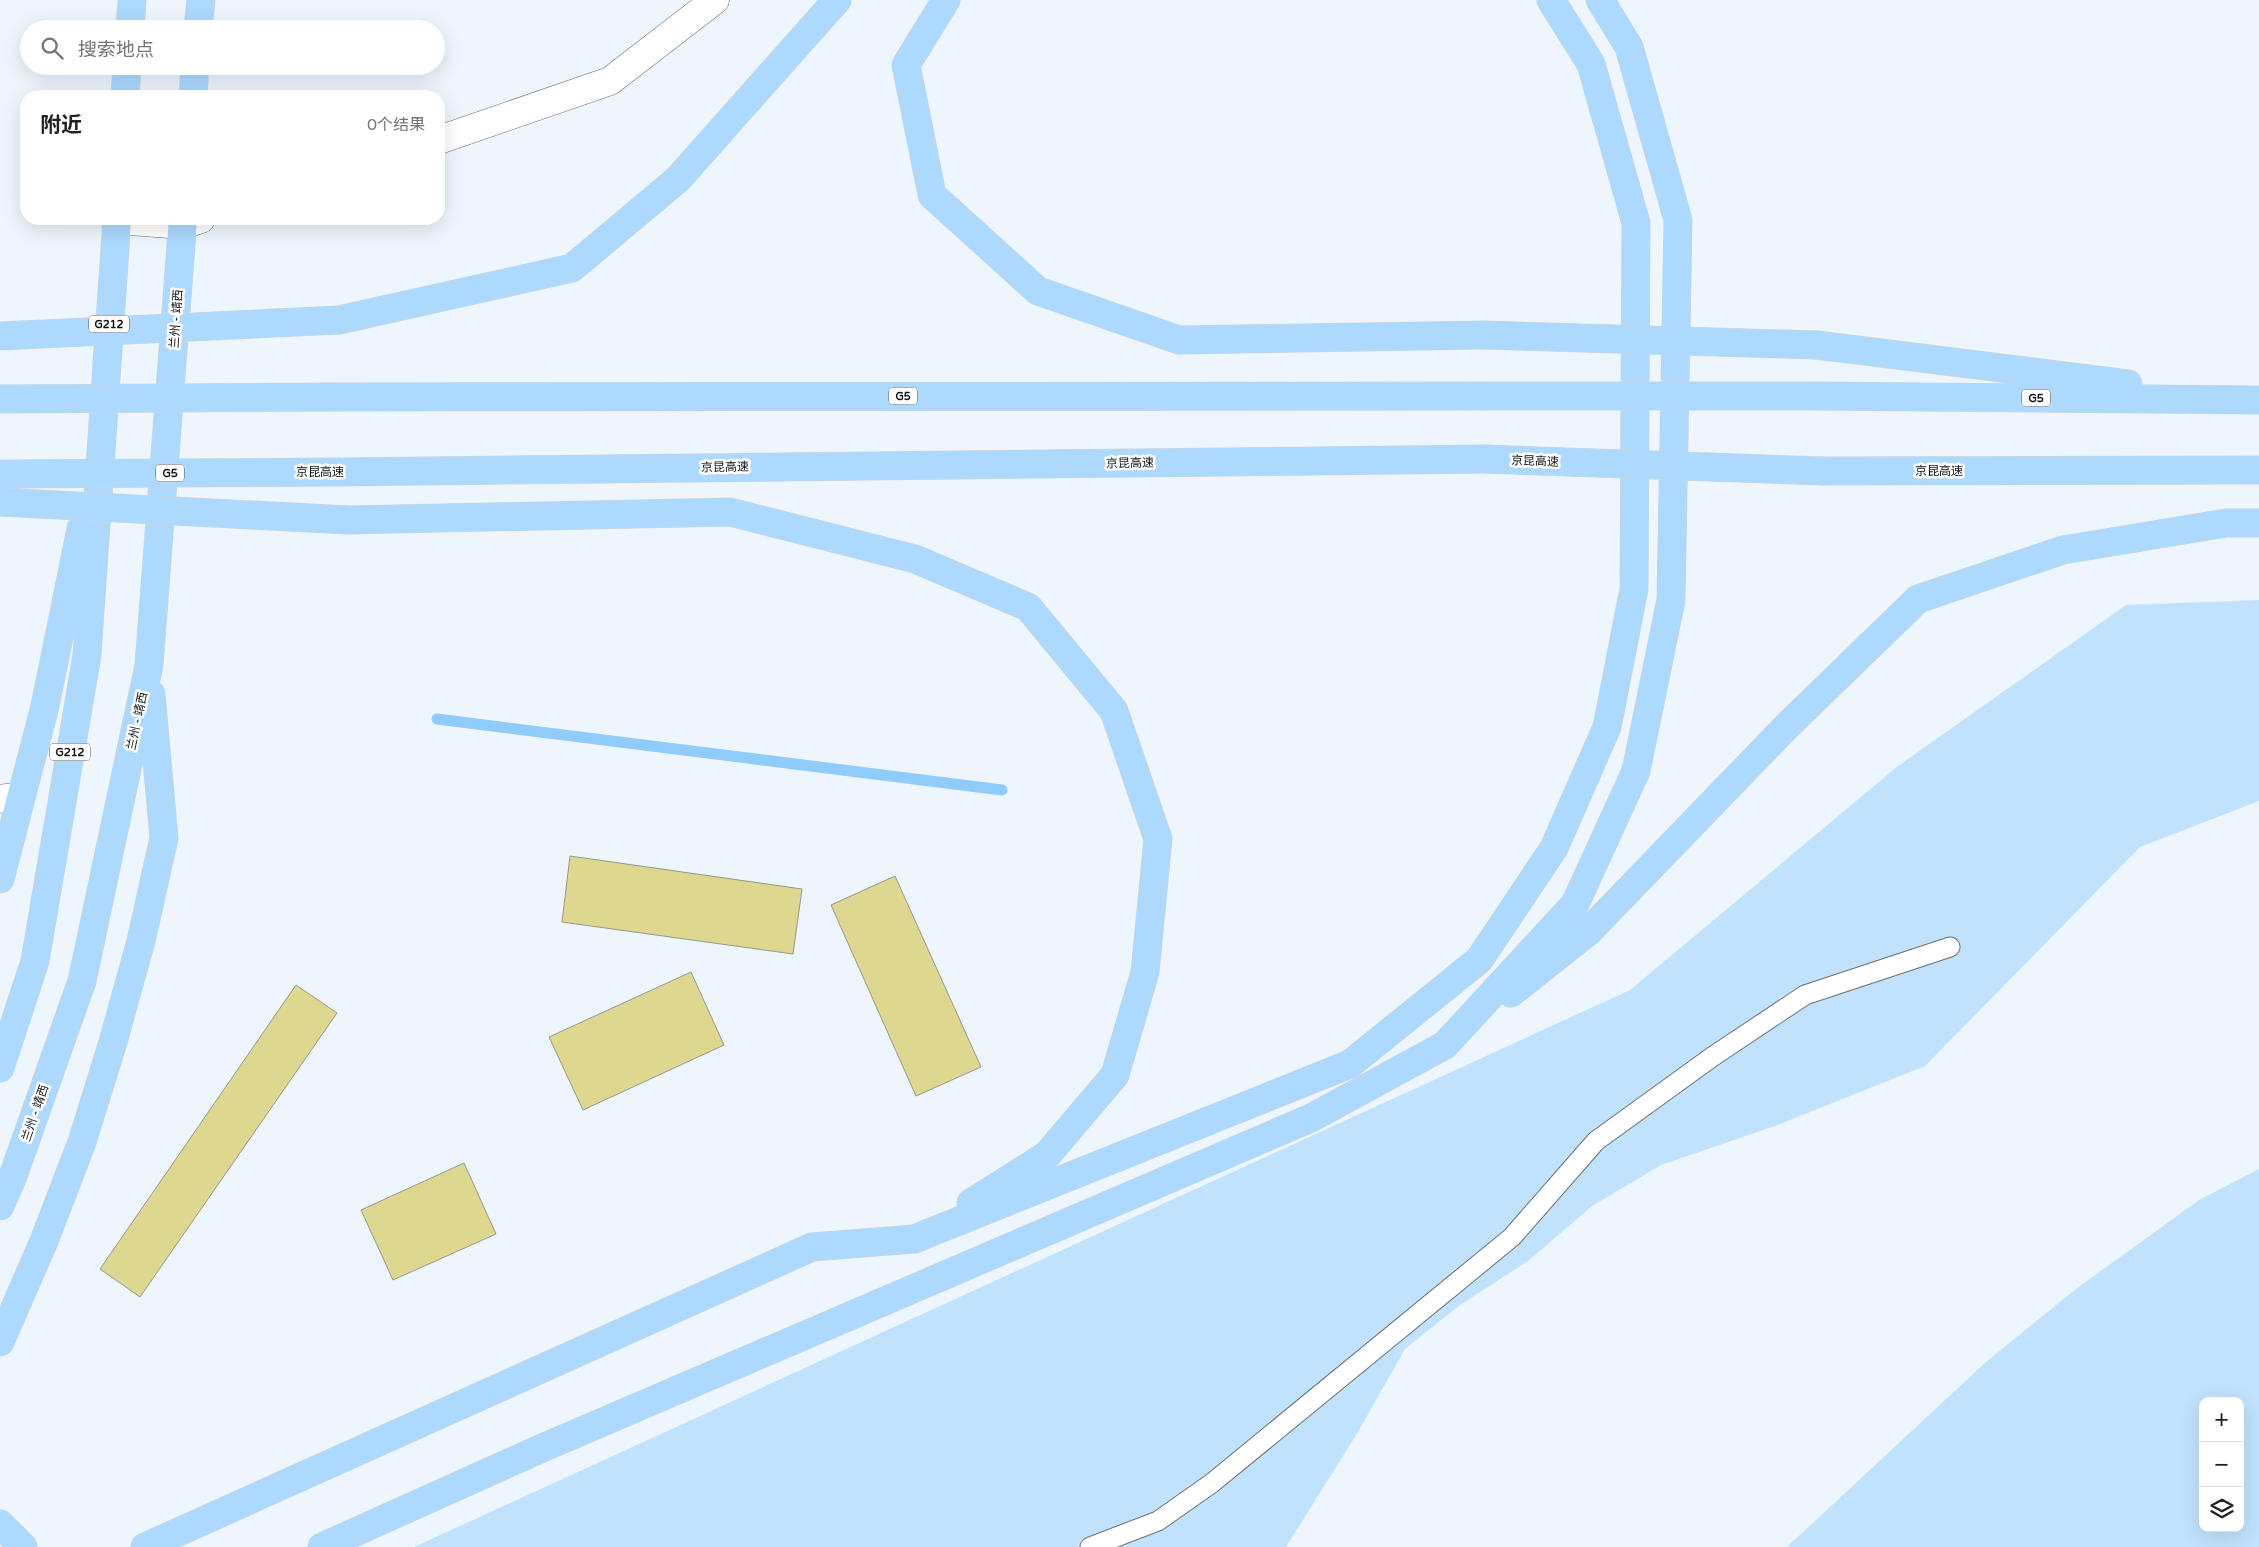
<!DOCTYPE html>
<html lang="zh">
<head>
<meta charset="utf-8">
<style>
	body { margin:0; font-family:"Varela Round","Noto Sans SC",sans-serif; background:#f6f6f6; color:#202124 }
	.controls { position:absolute; right:15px; bottom:15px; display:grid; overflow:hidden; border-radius:10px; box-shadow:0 5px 20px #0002 }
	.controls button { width:45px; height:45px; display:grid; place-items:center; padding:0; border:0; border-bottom:1px solid #e0e0e0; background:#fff; color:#202124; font:25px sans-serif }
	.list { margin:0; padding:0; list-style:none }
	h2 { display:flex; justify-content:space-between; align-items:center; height:65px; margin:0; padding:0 20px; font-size:21px }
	h2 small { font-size:16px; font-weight:400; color:#757577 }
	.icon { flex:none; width:28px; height:28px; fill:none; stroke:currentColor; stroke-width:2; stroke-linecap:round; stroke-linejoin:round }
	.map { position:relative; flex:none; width:2259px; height:1547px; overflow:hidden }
	.search { position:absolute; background:#fff; box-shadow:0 5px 20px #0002; left:20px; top:20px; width:425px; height:55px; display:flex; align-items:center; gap:12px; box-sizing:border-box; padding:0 18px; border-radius:28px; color:#757577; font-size:19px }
	.panel { position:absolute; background:#fff; box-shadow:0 5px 20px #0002; left:20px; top:90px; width:425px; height:135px; border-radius:20px }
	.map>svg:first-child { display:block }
	.green { fill:#c1e2fd; fill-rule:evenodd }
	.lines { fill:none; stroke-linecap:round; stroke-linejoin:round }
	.stream { stroke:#8fcbfb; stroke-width:11 }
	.building { fill:#ddd790; stroke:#98978e }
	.lane-casing { stroke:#697076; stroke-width:21 }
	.street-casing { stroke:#697076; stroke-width:29 }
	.highway-casing { stroke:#d4d4d5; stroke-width:29 }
	.lane { stroke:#fff; stroke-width:19 }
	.street { stroke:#fff; stroke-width:28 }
	.highway { stroke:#add9fe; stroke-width:28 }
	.highway-bridge-casing { stroke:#d4d4d5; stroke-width:29; stroke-linecap:butt }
	.highway-bridge { stroke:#add9fe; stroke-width:28 }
	.labels { text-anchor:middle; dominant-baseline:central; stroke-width:5; stroke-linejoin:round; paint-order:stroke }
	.shield { fill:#fff; stroke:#57595a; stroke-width:1 }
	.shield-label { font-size:11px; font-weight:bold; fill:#0f1214 }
	.street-label { font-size:12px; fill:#0f1214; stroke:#fff }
</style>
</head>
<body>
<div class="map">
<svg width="2259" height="1547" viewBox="0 0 2259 1547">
	<rect width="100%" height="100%" fill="#edf6fd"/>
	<!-- green -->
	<path class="green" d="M2259 600V801L2140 847 1925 1066 1775 1126 1661 1165 1592 1206 1528 1261 1460 1305 1405 1349 1358 1432 1286 1547H414L1630 990 1898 766 2126 605Z
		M2259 1169V1547H1787L1986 1362 2076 1289 2199 1200ZM2203 1401H2240V1528H2203Z"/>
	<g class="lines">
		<!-- stream -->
		<path class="stream" d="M437 719 1002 790"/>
	</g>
	<!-- building -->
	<path class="building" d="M570 856 802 889 793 954 562 922Z
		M895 876 981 1067 916 1096 831 905Z
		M691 972 724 1045 583 1110 549 1037Z
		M296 985 337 1013 140 1297 100 1269Z
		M464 1163 496 1234 393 1280 361 1210Z"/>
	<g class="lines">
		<defs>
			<path id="lane" d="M1090 1547 1158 1521 1212 1483 1512 1237 1596 1141 1712 1057 1805 995 1950 947"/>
			<path id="street" d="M439 140 610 81 715 0
				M117 220 183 225 201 219
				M0 799 21 796"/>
			<path id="highway" d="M946 0 906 65 932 195 1038 291 1179 340 1484 335
				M130 29 132 0
				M198 29 201 0
				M125 96 127 66
				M193 96 195 66
				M339 320 572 268 678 179 837 0
				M1817 345 2128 384
				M1812 396 2259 400
				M323 397 1484 396
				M1823 471 2259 470
				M341 472 1485 459
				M348 520 730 512 915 559 1028 607 1114 711 1158 839 1145 972 1115 1075 1047 1155 971 1203
				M0 879 45 706 81 529
				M1511 993 1588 932 1786 727 1918 599 2063 550 2226 523H2259
				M0 1068 35 961 87 655 117 219
				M0 1206 13 1176 82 981 149 665 183 219
				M0 1342 44 1241 82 1142 113 1042 141 941 164 838 151 694
				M0 1524 23 1547
				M145 1547 812 1247 914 1239 1350 1064 1479 960 1554 848 1607 727 1634 589 1636 223 1591 64 1551 0
				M322 1547 540 1449 1311 1118 1445 1045 1575 904 1636 771 1671 600 1678 220 1629 47 1600 0"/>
		</defs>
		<!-- lane casing -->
		<use href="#lane" class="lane-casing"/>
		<!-- street casing -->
		<use href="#street" class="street-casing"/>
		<!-- highway casing -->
		<use href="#highway" class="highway-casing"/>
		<!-- lane -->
		<use href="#lane" class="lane"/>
		<!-- street -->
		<use href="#street" class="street"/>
		<!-- highway -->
		<use href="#highway" class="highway"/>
		<defs>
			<path id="highway-bridge" d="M1484 335 1817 345
				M0 336 339 320
				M1484 396H1812
				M0 399 323 397
				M1485 459 1823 471
				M0 474 341 472
				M0 502 348 520"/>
		</defs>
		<!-- highway-bridge casing -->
		<use href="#highway-bridge" class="highway-bridge-casing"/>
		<!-- highway-bridge -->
		<use href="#highway-bridge" class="highway-bridge"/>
	</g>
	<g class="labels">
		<!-- shield labels -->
		<g class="shield">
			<rect x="89" y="315.5" width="40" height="17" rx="4"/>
			<rect x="889" y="387.5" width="28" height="17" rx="4"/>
			<rect x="2022" y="389.5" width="28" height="17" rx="4"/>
			<rect x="156" y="464.5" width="28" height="17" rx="4"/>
			<rect x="50" y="743.5" width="40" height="17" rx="4"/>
		</g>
		<g class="shield-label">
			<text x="109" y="324">G212</text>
			<text x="903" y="396">G5</text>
			<text x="2036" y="398">G5</text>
			<text x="170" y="473">G5</text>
			<text x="70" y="752">G212</text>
		</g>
		<!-- street labels -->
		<g class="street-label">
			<text transform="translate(176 319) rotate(-86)">兰州 - 靖西</text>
			<text transform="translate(1535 461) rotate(2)">京昆高速</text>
			<text transform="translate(1130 463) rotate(-1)">京昆高速</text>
			<text transform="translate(725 467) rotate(-1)">京昆高速</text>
			<text x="1939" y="471">京昆高速</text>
			<text x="320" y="472">京昆高速</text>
			<text transform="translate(137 721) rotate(-78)">兰州 - 靖西</text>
			<text transform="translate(35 1113) rotate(-71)">兰州 - 靖西</text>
		</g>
	</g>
</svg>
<div class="controls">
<button>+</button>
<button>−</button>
<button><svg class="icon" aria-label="layers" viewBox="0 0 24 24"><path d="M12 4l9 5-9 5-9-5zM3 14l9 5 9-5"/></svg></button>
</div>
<div class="search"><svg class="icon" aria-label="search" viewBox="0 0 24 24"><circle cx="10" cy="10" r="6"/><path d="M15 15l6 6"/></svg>搜索地点</div>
<section class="panel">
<h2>附近<small>0个结果</small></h2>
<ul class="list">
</ul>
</section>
</div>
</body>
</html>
